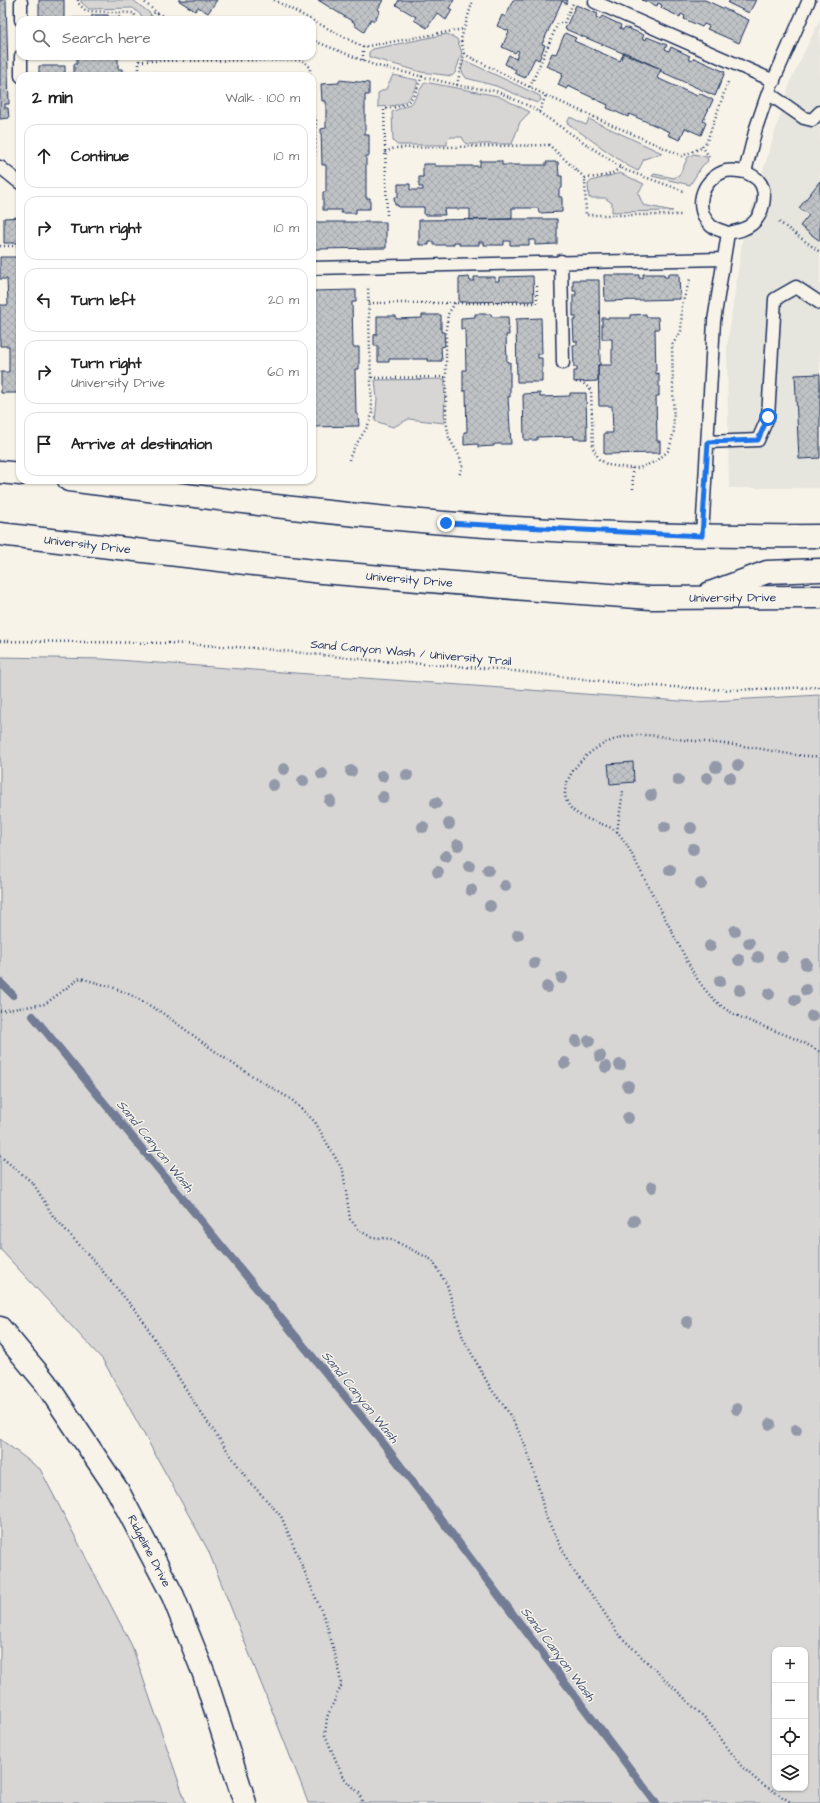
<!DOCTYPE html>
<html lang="en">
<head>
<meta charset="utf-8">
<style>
	body { margin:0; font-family:"Architects Daughter",sans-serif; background:#f2f2f2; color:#222 }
	.controls { position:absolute; right:12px; bottom:12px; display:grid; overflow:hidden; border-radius:8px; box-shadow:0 1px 3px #0004 }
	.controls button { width:36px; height:36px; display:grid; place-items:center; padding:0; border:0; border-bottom:1px solid #e0e0e0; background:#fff; color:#222; font:20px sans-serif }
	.stop { position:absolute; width:12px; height:12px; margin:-9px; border:3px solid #1a73e8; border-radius:50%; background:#fff }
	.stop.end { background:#1a73e8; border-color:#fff; box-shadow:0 1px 4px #0008 }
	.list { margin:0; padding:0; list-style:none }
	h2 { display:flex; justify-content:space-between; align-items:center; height:52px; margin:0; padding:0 16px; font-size:17px }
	h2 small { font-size:13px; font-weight:400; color:#767676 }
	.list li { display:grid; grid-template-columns:26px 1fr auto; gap:12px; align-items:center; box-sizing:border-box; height:64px; margin:0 8px 8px; padding:0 8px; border:1px solid #e0e0e0; border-radius:12px }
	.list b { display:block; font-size:15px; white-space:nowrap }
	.list p { margin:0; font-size:13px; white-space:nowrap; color:#767676 }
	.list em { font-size:13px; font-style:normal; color:#767676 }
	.icon { flex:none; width:22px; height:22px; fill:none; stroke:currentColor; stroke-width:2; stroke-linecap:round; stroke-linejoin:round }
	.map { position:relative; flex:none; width:820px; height:1803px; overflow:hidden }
	.search { position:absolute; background:#fff; box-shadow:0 1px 3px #0004; left:16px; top:16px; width:300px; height:44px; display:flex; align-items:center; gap:10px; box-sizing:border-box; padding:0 14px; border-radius:12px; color:#767676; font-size:15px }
	.panel { position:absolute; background:#fff; box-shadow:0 1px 3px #0004; left:16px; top:72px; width:300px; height:412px; border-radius:12px }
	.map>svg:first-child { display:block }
	.built { fill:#e6e5de }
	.green { fill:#d7d6d4; stroke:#798299; fill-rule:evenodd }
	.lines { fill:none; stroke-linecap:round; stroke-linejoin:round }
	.stream { stroke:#727c95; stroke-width:8 }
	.building { fill:url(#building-cross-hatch); stroke:#1b2f5e }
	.service-casing { stroke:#1b2f5e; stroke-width:15 }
	.tertiary-casing { stroke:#1b2f5e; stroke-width:25 }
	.primary-casing { stroke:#1b2f5e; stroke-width:25 }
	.path { stroke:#1b2f5e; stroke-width:2.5; stroke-dasharray:1 3; stroke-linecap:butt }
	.service { stroke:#f7f3e8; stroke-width:12 }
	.tertiary { stroke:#f7f3e8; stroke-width:22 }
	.primary { stroke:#f7f3e8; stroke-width:22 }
	.tree { fill:#9399a9 }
	.route { stroke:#1a73e8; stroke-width:5 }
	.labels { text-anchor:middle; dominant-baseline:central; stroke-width:3; stroke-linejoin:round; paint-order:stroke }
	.street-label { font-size:12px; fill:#1b2f5e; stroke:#f7f3e8 }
	.water-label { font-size:13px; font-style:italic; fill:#465679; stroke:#f7f3e8 }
</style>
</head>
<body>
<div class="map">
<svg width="820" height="1803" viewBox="0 0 820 1803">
	<defs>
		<pattern id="building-cross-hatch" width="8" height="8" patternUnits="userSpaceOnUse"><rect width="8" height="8" fill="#c0c3c5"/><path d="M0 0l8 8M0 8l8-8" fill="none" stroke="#a4a8ac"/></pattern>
	</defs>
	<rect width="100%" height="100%" fill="#f7f3e8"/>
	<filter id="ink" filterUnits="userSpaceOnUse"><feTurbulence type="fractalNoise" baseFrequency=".025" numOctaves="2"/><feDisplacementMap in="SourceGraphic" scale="8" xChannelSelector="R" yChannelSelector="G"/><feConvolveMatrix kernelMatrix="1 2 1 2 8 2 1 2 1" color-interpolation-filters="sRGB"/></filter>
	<g filter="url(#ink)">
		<!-- built -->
		<path class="built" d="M820 19V488H729L727 347 743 236 791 80Z"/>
		<!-- green -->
		<path class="green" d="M81 0H133L151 14 150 17 142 20V16L133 8 89 9 81 2Z
			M447 34 457 39 462 53 455 73 452 76 421 72 369 57V52L373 49Z
			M142 56H202V58L148 59Z
			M464 60 540 96 541 100 537 103 496 86 466 78 461 70Z
			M393 75 417 80C418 85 416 86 414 90 407 106 394 106 378 107V93L386 89Z
			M425 82 498 96 530 112 520 122 512 144H466L462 137H451L447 141V145H397L393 141 392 112 412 103Z
			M570 117 586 125 589 119 662 153 644 159 638 171 628 166 567 123Z
			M694 154 707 157 708 161 702 166 690 185 652 176 654 174 674 178 680 174 688 157Z
			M620 173 644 184 638 193 643 205 673 211 612 212V203L605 198H589L588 184 591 181Z
			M445 379 444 423 409 419 393 427 375 421 377 399 375 380Z
			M0 657 103 659 694 702 820 695V1803H308L302 1786 208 1550 103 1360 0 1249ZM775 1650H805V1788H775Z
			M0 1439 40 1469 132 1646 186 1803H0Z"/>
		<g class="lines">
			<!-- stream -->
			<path class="stream" d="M0 982 13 995
				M33 1016 380 1439 656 1803"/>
		</g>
		<!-- building -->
		<path class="building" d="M0 0H6L9 104H5V108H8L9 118 0 119Z
			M39 0H64V20H42V16H39Z
			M178 0H217L208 13 198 7 195 11Z
			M318 0H383L378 9 380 11 374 21 371 19 364 32 354 25 355 23Z
			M399 0H454L449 8 452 10 446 20 437 13 427 28 414 20 416 17 396 5Z
			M513 0H568L566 4 562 1 542 44 545 45 539 60 535 58 525 78 514 73 516 70 505 64 509 55 516 59 519 51 517 50 515 53 502 47 509 31 497 26 502 15 505 17Z
			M642 0H705L749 20 739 43 707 29 709 26 704 24 702 27 684 19 685 16 681 14 680 17 661 8 662 5 658 3 657 6Z
			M730 0H756L749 13 728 3Z
			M576 5 598 14 596 17 600 19 602 16 621 25 620 28 623 30 625 27 644 35 642 38 646 40 647 37 667 45 665 49 669 51 671 47 690 56 688 59 692 61 694 58 725 72 715 96 660 71 661 69 565 29Z
			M92 15H108V17H120V20H73V18H92Z
			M565 33 576 38 574 41 620 61 624 52 661 69 657 78 697 96 699 93 713 100 703 121 706 123 701 135 685 128 680 140 668 135 670 132 629 114 628 117 607 108 608 105 568 86 567 89 558 85 563 73 546 66 552 53 556 54Z
			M77 56H118V69H122V76H74V64H77Z
			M39 66H65V76H39Z
			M339 80 369 83V95H365V135H369V156H366V198H370V209H356V213H341V210H323V192H326V165H322L321 129 326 128V101H322L321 84 339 83Z
			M480 161H502V165H546V162H558L559 176H562V188L559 189V197H562V212L539 213 538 208H512V219L470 220V209H444L445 215H424V207H398V205H395L394 197H398V184H410V190H423V187H419V177H423V164H435V166H480Z
			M820 181V241L800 226 809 215 799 208Z
			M20 217V243H4V218Z
			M512 219H557V244L535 245V240H529V245H510V241H504V245H484V242H479V245H459V242H454V245H434V242H429V245H419V220Z
			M312 222H386V248L313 249Z
			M0 257H20V393H1V372H9V346H0V305H8L7 279H0Z
			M643 274H664V277H668V274H679L680 299 605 301 604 275H639V278H643Z
			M533 276 534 301 459 302V278L469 277 470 281H474V277H495V281H499V277Z
			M573 280H599L600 365H598V381L574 382V371H577V367H574L573 345H577V341H574L573 320H576V316H573V295H576V291H573Z
			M356 290V302H352L353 347H359V369H355L356 414H358L359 426 312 427V291Z
			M475 314H491L492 317H508L509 335H506L507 362H510V397H508L511 444H494V446L478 447V444L464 445V432H467L466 391H463V370H466L465 329H461V318L475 317Z
			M646 314V317H658L659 329H655L656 374 659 373V396H656L657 441H660V453L604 454V433H613L612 406H599L598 365H612V339H602V318H630V315Z
			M422 315H441V332H444L445 346 441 347 442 361H428V359H389V362H378V346H374V335L377 334V316H396V319L422 318Z
			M541 318 542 354H538V358H542V382H517L516 319Z
			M820 374V458L799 459 795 375Z
			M540 393V397L570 396V393H586L587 439H574V436L537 437V440H524L523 394Z
			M633 762 634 782 610 784 608 764Z"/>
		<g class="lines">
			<defs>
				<path id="service" d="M595 2 774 81
					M21 20V2
					M21 76V56
					M768 93 804 118 812 120 820 112
					M0 167 20 183
					M728 233C723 231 715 229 711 226 693 208 701 181 723 172 729 169 738 171 745 172
					M561 261 563 363
					M312 268 723 259
					M708 442 758 440 768 417 775 299 796 287 820 303
					M702 536 714 321 728 233C737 231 745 230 752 224 763 215 769 192 758 180 754 176 749 174 745 172L756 128 768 93 809 0"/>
				<g id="tertiary">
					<path id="s1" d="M0 1328 45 1382 118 1491 173 1596 204 1674 245 1803"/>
				</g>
				<g id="primary">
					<path d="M0 472 20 474"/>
					<path d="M69 480C194 496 319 513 445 523 570 533 695 537 820 536"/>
					<path id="s2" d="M0 534 322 572 526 589 651 598 820 597"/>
					<path d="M710 593 767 572 820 570"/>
				</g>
			</defs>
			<!-- service casing -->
			<use href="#service" class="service-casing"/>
			<!-- tertiary casing -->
			<use href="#tertiary" class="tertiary-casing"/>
			<!-- primary casing -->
			<use href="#primary" class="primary-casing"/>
			<!-- path -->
			<path class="path" d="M78 0V3L86 11 134 13 137 20
				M142 0 157 13 171 20
				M274 0 363 47 464 29
				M149 20 155 12
				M312 40 374 65 461 86 496 91 531 107 625 170 684 191
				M363 47V61
				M464 54 547 96 682 156 701 148 707 141 728 82
				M139 56V76
				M139 61 302 60 310 67V76
				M457 85 464 54 461 39 473 0
				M530 87 558 23H564L574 1
				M539 112 546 95
				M312 113 316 118 315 156
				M702 146 710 158
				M385 152 395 148 549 145 585 178 586 215H683
				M585 178C597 177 612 177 620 167
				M387 215 384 109C410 106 413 100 422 76
				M779 222 820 252
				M0 246H20
				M369 303H537V284
				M455 303 448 314 446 329V420L449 438 460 457 462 466 459 477
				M372 378 446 377
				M576 382 583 383 591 390 593 448 599 459 608 465 628 468H639L657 461 669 450 674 431 672 345 681 332 682 305 690 279
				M349 460C354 442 369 431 372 413L368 287
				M632 468 633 489
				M0 641 167 643 254 648 380 661 497 669 635 685 730 690 820 687
				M820 756C803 757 789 754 772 751 744 745 714 743 685 740 663 737 639 731 616 739 601 744 589 752 579 763 571 772 562 787 566 799 573 822 605 820 618 833 621 836 624 841 627 845L694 974C703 988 713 1001 727 1010 756 1027 791 1033 820 1052
				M617 832 623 791
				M0 1011 45 1004 80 978 112 987 131 995 161 1012 230 1062 292 1100 315 1122 343 1171 350 1219 360 1231 371 1237 391 1239 432 1260 447 1285 463 1338 491 1389 507 1410 518 1430 527 1450 537 1481 545 1515 572 1569 598 1603 618 1634 706 1719 742 1767 759 1782 792 1803
				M0 1156 33 1183 53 1216 94 1261 140 1316 197 1407 248 1480 281 1516 326 1622 339 1669 341 1686 327 1717 325 1735 343 1777 359 1793 363 1803"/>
			<!-- service -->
			<use href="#service" class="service"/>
			<!-- tertiary -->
			<use href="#tertiary" class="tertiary"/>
			<!-- primary -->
			<use href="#primary" class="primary"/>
		</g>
		<!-- trees -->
		<g class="tree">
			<circle cx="738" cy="765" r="6"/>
			<circle cx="716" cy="767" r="6"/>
			<circle cx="284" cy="769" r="6"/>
			<circle cx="351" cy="771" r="6"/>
			<circle cx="322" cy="774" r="6"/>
			<circle cx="407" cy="775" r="6"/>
			<circle cx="382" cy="776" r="6"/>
			<circle cx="707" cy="778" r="6"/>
			<circle cx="730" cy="778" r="6"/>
			<circle cx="678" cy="780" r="6"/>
			<circle cx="303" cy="781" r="6"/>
			<circle cx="273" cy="785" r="6"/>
			<circle cx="651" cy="795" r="6"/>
			<circle cx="383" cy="797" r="6"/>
			<circle cx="330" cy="801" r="6"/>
			<circle cx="436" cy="803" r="6"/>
			<circle cx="449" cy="824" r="6"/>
			<circle cx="423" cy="827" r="6"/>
			<circle cx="665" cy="827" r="6"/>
			<circle cx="691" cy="828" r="6"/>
			<circle cx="458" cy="845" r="6"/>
			<circle cx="693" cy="849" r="6"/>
			<circle cx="446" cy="856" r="6"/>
			<circle cx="469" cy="866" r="6"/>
			<circle cx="488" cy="870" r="6"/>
			<circle cx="670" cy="870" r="6"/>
			<circle cx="438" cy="872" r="6"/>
			<circle cx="701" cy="884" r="6"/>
			<circle cx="505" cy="886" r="6"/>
			<circle cx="471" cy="890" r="6"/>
			<circle cx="490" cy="906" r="6"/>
			<circle cx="735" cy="931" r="6"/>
			<circle cx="518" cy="935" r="6"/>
			<circle cx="749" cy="943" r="6"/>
			<circle cx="710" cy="946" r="6"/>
			<circle cx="758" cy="957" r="6"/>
			<circle cx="782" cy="957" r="6"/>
			<circle cx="739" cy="960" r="6"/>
			<circle cx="534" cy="963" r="6"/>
			<circle cx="806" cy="964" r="6"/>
			<circle cx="562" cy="978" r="6"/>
			<circle cx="720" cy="981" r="6"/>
			<circle cx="547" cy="987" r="6"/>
			<circle cx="740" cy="990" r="6"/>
			<circle cx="806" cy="990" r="6"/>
			<circle cx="769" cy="994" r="6"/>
			<circle cx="795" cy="1000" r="6"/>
			<circle cx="812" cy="1016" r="6"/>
			<circle cx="576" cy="1041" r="6"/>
			<circle cx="589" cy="1041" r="6"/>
			<circle cx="600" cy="1056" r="6"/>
			<circle cx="565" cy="1063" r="6"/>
			<circle cx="620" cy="1065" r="6"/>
			<circle cx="606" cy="1067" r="6"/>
			<circle cx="628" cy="1086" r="6"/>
			<circle cx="628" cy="1118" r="6"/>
			<circle cx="652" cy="1187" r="6"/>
			<circle cx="634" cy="1221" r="6"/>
			<circle cx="687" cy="1322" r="6"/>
			<circle cx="737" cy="1409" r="6"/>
			<circle cx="770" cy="1424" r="6"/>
			<circle cx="796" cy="1430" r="6"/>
		</g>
	</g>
	<g class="lines" filter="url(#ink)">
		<!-- route -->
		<path class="route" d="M446 523 702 536 708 442 758 440 768 417"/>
	</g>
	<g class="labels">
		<!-- street labels -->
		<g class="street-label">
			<text stroke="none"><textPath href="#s2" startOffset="88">University Drive</textPath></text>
			<text stroke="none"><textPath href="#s2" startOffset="412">University Drive</textPath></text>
			<text stroke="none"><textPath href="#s2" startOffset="736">University Drive</textPath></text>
			<text transform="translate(411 653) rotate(5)">Sand Canyon Wash / University Trail</text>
			<text stroke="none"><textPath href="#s1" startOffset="269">Ridgeline Drive</textPath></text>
		</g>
		<!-- water labels -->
		<g class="water-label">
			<text transform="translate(155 1146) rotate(51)">Sand Canyon Wash</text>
			<text transform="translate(360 1397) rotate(51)">Sand Canyon Wash</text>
			<text transform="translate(558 1654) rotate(53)">Sand Canyon Wash</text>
		</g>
	</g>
</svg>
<div class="controls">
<button>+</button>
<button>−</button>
<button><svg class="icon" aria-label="locate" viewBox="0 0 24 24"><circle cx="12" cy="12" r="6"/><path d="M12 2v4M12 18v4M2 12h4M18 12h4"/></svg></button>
<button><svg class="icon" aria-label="layers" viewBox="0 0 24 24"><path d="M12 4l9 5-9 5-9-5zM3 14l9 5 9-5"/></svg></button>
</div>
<div class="stop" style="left:768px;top:417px"></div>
<div class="stop end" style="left:446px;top:523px"></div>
<div class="search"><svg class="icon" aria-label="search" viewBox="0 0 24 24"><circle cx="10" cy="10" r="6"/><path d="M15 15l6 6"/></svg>Search here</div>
<section class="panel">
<h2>2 min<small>Walk · 100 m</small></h2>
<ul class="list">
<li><svg class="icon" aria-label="ahead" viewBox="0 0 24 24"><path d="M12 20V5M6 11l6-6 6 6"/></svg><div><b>Continue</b></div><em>10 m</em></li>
<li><svg class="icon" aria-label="right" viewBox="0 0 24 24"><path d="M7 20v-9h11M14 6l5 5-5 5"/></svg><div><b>Turn right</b></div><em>10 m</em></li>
<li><svg class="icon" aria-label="left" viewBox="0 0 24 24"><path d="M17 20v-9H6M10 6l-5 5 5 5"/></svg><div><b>Turn left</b></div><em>20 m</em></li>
<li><svg class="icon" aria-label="right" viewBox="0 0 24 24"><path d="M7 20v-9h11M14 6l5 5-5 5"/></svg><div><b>Turn right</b><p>University Drive</p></div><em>60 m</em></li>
<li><svg class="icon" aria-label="arrive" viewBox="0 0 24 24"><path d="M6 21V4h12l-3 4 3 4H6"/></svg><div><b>Arrive at destination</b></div></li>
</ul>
</section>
</div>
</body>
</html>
